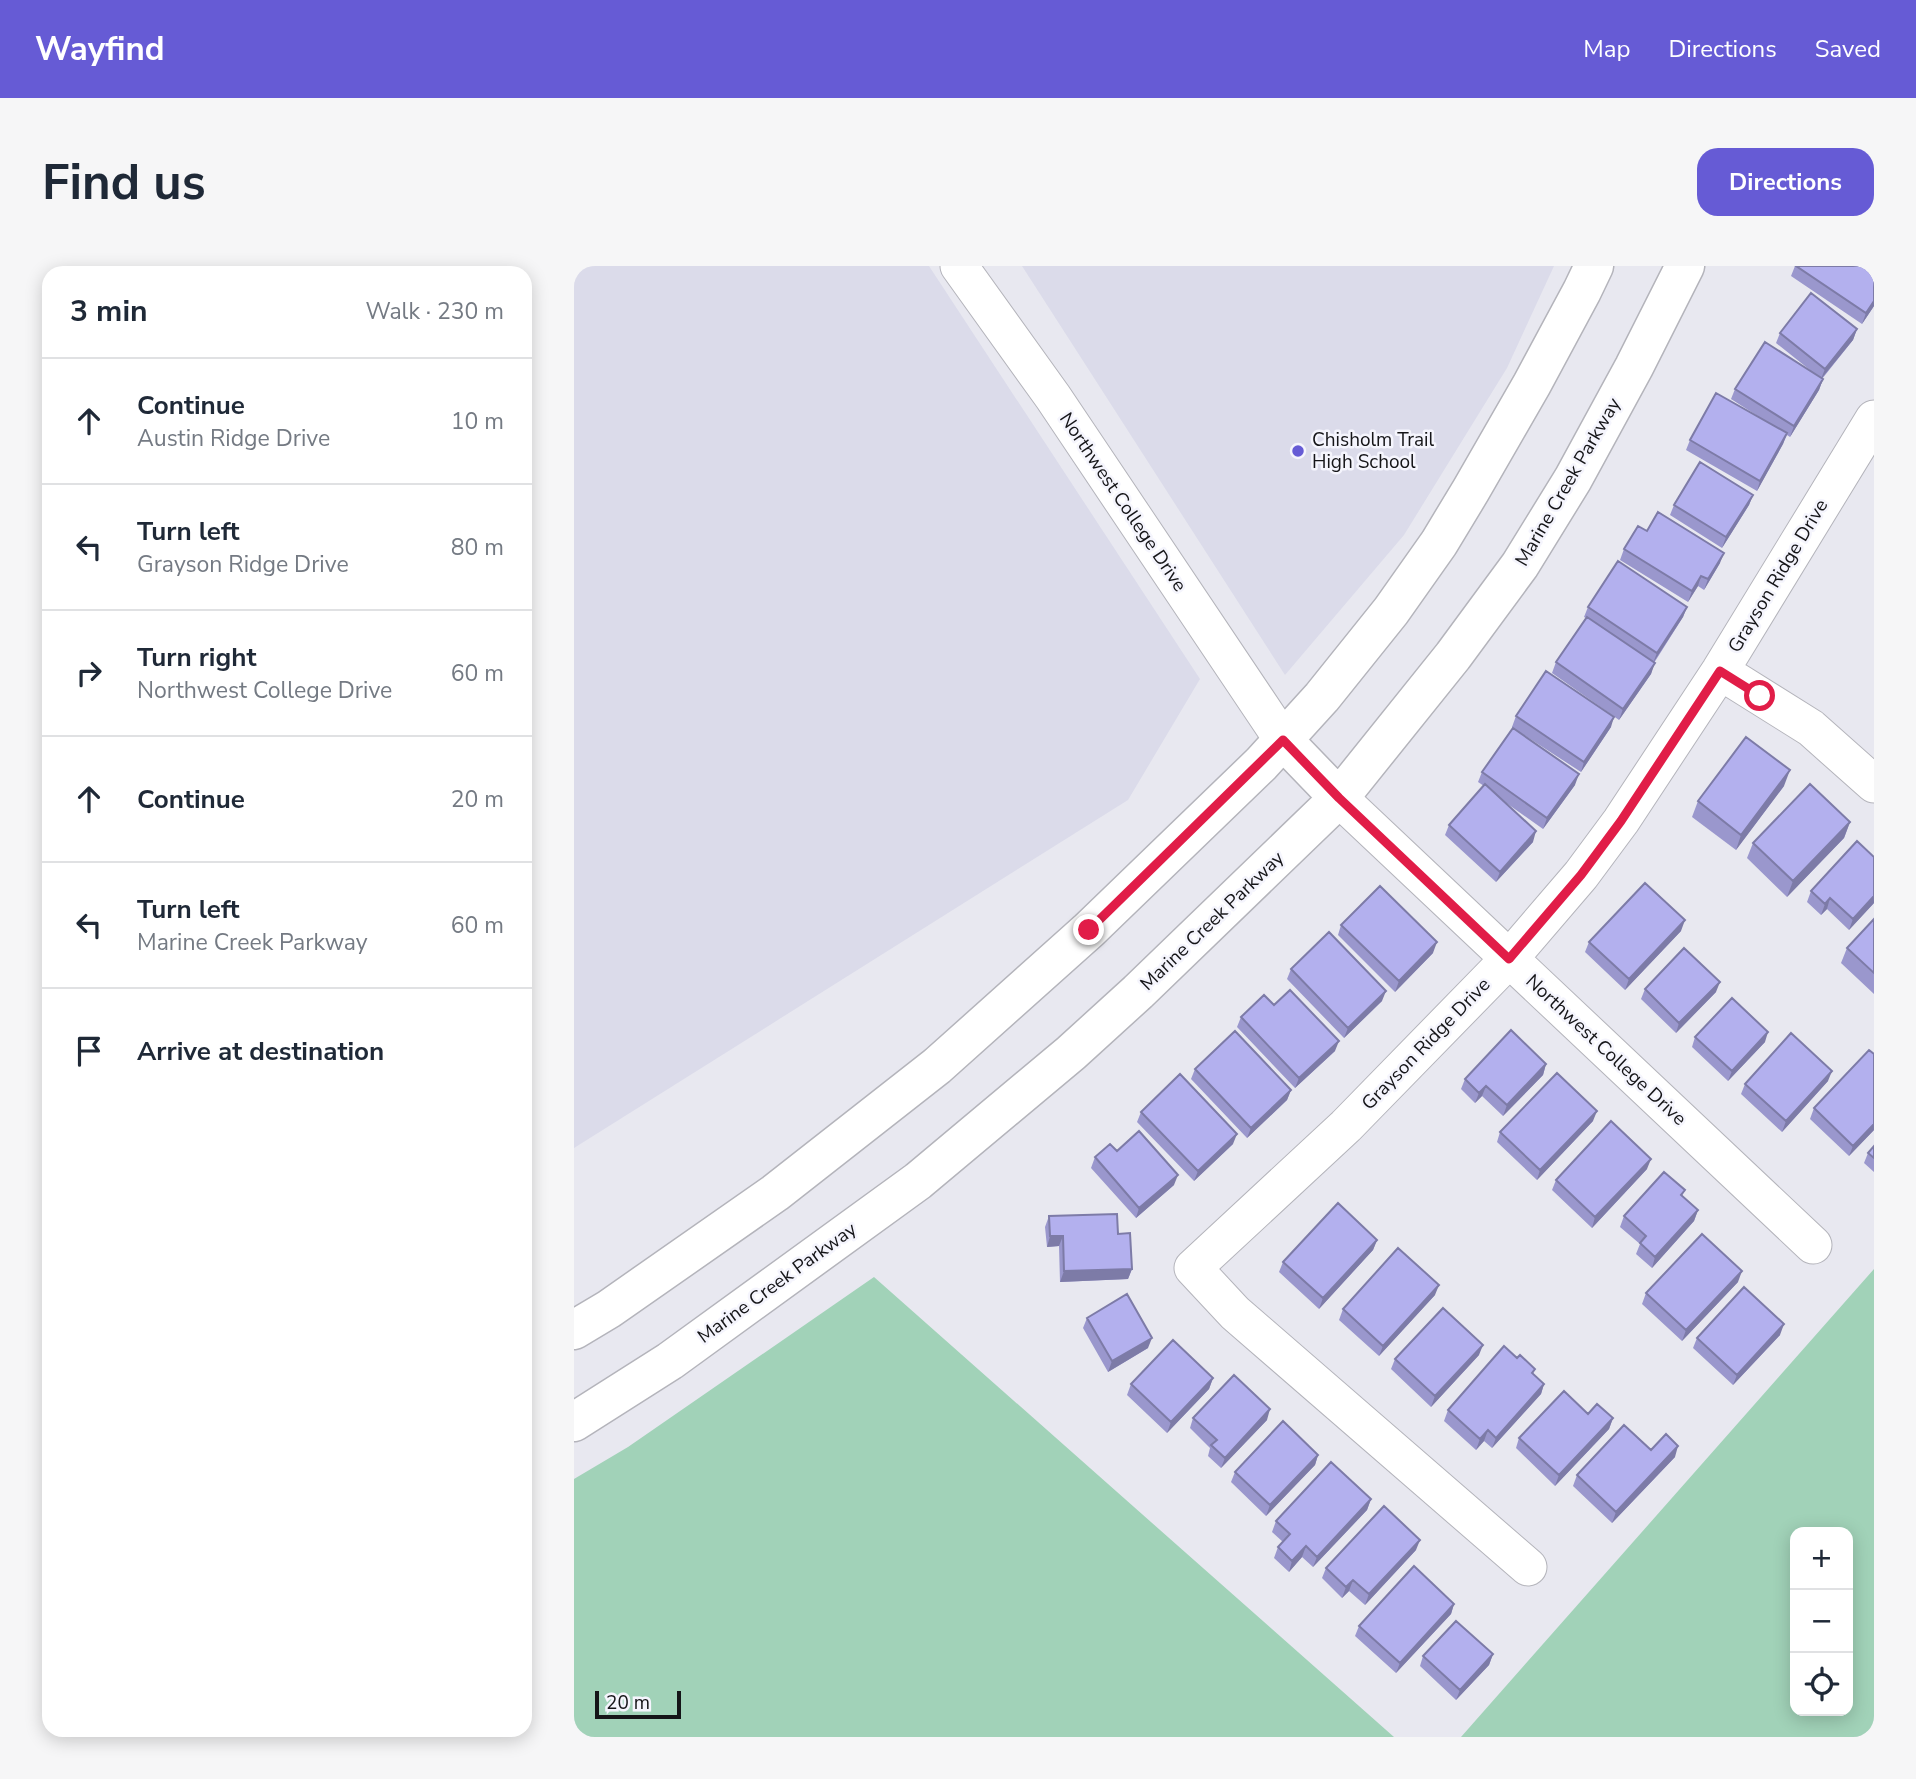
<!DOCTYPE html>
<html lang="en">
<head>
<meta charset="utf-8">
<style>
	body { margin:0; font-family:"Nunito Sans",sans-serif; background:#f6f6f7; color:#1f2937 }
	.controls { position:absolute; right:21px; bottom:21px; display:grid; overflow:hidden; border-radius:14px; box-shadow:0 4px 18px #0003 }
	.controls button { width:63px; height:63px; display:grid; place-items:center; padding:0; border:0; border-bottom:2px solid #e0e1e3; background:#fff; color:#1f2937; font:35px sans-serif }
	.scale { position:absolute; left:21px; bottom:18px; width:86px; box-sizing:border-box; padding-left:7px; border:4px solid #151518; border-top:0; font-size:19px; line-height:24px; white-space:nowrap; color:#151518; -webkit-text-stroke:5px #f5f5fd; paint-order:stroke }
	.stop { position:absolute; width:21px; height:21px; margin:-16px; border:5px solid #e11d48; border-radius:50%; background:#fff }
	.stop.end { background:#e11d48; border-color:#fff; box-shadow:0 2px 7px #0008 }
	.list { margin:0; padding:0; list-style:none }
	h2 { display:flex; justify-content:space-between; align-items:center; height:91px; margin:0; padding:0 28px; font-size:30px }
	h2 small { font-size:23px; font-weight:400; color:#747a83 }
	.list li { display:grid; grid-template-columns:46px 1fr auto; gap:21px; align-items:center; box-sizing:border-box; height:126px; padding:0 28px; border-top:2px solid #e0e1e3 }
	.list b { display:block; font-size:26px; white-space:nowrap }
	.list p { margin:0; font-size:23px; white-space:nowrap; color:#747a83 }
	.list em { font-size:23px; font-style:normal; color:#747a83 }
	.icon { flex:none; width:38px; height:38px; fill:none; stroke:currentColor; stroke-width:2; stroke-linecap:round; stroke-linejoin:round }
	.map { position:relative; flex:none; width:1300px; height:1471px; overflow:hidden; border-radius:21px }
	header { display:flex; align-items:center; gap:42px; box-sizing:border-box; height:98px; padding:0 35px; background:#665bd5; color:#fff }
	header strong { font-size:33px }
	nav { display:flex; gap:38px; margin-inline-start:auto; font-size:24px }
	.intro { display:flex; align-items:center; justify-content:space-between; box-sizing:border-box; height:168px; padding:0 42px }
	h1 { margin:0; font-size:49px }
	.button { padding:18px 32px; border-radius:21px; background:#665bd5; color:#fff; font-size:24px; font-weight:700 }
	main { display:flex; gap:42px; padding:0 42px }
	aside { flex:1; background:#fff; border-radius:21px; box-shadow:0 4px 18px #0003 }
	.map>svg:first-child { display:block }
	.built { fill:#dbdbea }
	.green { fill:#a1d2b8; fill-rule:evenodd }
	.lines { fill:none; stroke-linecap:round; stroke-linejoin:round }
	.minor-casing { stroke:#b4b4bb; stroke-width:39 }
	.major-casing { stroke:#b4b4bb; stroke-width:41 }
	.minor { stroke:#fff; stroke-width:37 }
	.major { stroke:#fff; stroke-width:38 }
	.wall { fill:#9a97cd }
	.shaded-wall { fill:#7d7ba7 }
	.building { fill:#b3b0ee; stroke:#7d7ba7; stroke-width:2 }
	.route { stroke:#e11d48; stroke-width:9 }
	.poi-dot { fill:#665bd5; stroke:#f5f5fd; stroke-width:2.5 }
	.labels { text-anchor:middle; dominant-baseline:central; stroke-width:5; stroke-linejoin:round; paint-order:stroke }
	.poi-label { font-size:19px; fill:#151518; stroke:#f5f5fd; text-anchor:start }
	.street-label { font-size:19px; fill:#151518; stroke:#f5f5fd }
</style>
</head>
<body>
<header>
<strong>Wayfind</strong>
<nav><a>Map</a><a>Directions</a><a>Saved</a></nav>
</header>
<div class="intro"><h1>Find us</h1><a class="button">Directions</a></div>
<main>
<aside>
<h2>3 min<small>Walk · 230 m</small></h2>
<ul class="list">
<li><svg class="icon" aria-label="ahead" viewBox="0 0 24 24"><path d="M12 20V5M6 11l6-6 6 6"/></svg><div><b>Continue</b><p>Austin Ridge Drive</p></div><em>10 m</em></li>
<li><svg class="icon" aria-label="left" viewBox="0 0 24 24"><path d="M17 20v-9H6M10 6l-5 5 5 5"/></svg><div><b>Turn left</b><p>Grayson Ridge Drive</p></div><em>80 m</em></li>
<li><svg class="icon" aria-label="right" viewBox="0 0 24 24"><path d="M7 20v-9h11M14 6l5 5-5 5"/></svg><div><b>Turn right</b><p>Northwest College Drive</p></div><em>60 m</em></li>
<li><svg class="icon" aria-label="ahead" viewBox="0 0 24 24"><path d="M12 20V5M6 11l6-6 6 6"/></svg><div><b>Continue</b></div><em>20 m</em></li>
<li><svg class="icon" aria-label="left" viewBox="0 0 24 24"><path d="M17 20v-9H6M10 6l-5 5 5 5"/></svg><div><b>Turn left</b><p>Marine Creek Parkway</p></div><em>60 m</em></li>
<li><svg class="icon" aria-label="arrive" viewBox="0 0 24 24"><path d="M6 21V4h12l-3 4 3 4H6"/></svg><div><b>Arrive at destination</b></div></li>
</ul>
</aside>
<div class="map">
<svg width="1300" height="1471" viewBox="0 0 1300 1471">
	<rect width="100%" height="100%" fill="#e8e8f0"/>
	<!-- built -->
	<path class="built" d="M0 0H355L626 413 554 534 0 882Z
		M448 0H980L933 102 830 269 711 409Z"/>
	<!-- green -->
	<path class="green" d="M1300 1003V1471H887ZM1221 1266H1274V1445H1221Z
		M300 1011 820 1471H0V1213L54 1181Z"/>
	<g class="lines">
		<defs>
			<path id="minor" d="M385 0 479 131 709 474
				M1146 405 1237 462 1300 518
				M765 532 1239 979
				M954 1301 661 1047 619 1002 772 860 935 693 1007 609 1047 555 1146 405 1300 153"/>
			<path id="major" d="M709 474 765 532
				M0 1064 35 1043 201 927 363 800 515 664 687 498 748 431 817 345 865 277 897 224 958 118 1008 25 1020 0
				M0 1156 96 1095 344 915 497 787 564 726 765 532 879 390 946 299 999 213 1060 101 1111 0"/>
		</defs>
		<!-- minor casing -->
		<use href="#minor" class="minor-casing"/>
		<!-- major casing -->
		<use href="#major" class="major-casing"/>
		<!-- minor -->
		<use href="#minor" class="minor"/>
		<!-- major -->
		<use href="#major" class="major"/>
	</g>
	<!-- wall -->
	<path class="wall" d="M1221 0H1300V40L1288 58 1217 10Z
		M1283 63 1279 74 1248 113H1249L1245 124 1216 171 1213 169 1209 178 1183 225 1112 184 1116 174 1193 156 1157 133 1161 123 1241 108 1202 77 1206 67Z
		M1179 229 1175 239 1148 282 1096 249 1100 239Z
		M1073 265 1146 297 1130 324 1124 320 1114 336 1046 294 1050 283Z
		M1014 341H1113L1109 351 1080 397 1077 408 1045 454 978 407 982 396 1012 352 1010 351Z
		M942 450 1037 461 1007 506 947 467 1001 519 969 563 928 534 959 576 922 616 871 569 875 559 910 520 904 516 908 506 939 462 938 461Z
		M1210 520 1162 584 1118 551 1124 535Z
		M1276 556 1270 572 1213 631 1173 592 1179 577Z
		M1300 591V637L1275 664 1253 643 1247 649 1233 636 1237 625Z
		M1300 653V728L1267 697 1273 682Z
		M767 659 859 687 821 726 764 669Z
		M1107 665 1051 724 1011 686 1015 676Z
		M717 703 808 735 770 772 713 713Z
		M1071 723 1142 726 1102 767 1067 733Z
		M667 751 761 785 721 822 663 761Z
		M1121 771 1191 776 1154 815 1118 781Z
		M1300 788V864L1275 890 1236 853 1240 842Z
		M972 798 969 809 929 850 908 830 901 837 887 823 891 813Z
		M621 803 717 824 713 834 673 872 617 813Z
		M1254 815 1208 866 1167 828 1171 818Z
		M567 846 659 878 620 915 563 856Z
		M1019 855 963 914 923 876 926 866Z
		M1300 880V906L1290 897 1294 887Z
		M543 885 600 919 562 952 517 902 521 891Z
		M1073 903 1018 962 978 924 982 914Z
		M1111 924 1108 930 1124 944 1120 955 1078 1002 1062 988 1066 978 1046 961 1050 950Z
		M475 950 544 968 558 1003 554 1013 486 1016 485 980 473 981 471 961Z
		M803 974 799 984 745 1043 705 1006 709 996Z
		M1164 1016 1108 1075 1068 1038 1072 1027Z
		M861 1029 805 1090 765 1054 769 1043Z
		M513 1052 574 1082 534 1106 509 1062Z
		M1206 1069 1159 1119 1119 1082 1123 1072Z
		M905 1089 857 1141 817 1103 821 1093Z
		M943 1092 961 1103 959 1108 970 1118 967 1128 918 1182 910 1175 902 1184 870 1155 874 1144Z
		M639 1112 635 1123 593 1167 553 1129 557 1118Z
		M1014 1148 1039 1152 1035 1163 981 1220 942 1182 945 1172Z
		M619 1152 693 1154 647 1202 634 1190 636 1182 616 1162Z
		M1077 1184 1101 1191 1038 1257 999 1220 1003 1209Z
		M744 1189 741 1199 692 1250 657 1216 661 1206Z
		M797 1233 793 1244 739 1301 728 1291 715 1306 700 1292 704 1281 709 1276 698 1266 702 1255Z
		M842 1284 791 1339 775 1325 768 1332 748 1312 752 1302Z
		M880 1338 877 1348 822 1407 781 1370 785 1360Z
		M919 1388 915 1399 882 1434 846 1400 849 1390Z"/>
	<!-- shaded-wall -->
	<path class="shaded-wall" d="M1300 35V40L1288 58 1292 47Z
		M1283 63 1279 74 1247 113 1251 103Z
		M1249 113 1245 124 1216 171 1220 160Z
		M1213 167 1209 178 1183 225 1186 215Z
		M1179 229 1175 239 1148 282 1152 271Z
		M1150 287 1146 297 1130 324 1134 313Z
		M1127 310 1124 320 1114 336 1118 325Z
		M1113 341 1109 351 1079 397 1083 387Z
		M1081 397 1077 408 1045 454 1049 443Z
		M1040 451 1037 461 1007 506 1010 496Z
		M1216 504 1210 520 1162 584 1167 569Z
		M1005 508 1001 519 969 563 973 552Z
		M1276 556 1270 572 1213 631 1219 615Z
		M962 565 959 576 922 616 926 606Z
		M1300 630V637L1275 664 1279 653Z
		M1256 632 1253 643 1247 649 1251 638Z
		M1111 654 1107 665 1051 724 1055 713Z
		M863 676 859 687 821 726 825 715Z
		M1146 716 1142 726 1102 767 1105 757Z
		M812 725 808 735 770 772 774 762Z
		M1194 766 1191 776 1154 815 1158 805Z
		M765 775 761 785 721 822 725 812Z
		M972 798 969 809 929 850 933 839Z
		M1258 805 1254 815 1208 866 1212 855Z
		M912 820 908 830 901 837 905 827Z
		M717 824 713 834 673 872 677 862Z
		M1023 845 1019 855 963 914 966 904Z
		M1300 858V864L1275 890 1279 880Z
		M663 868 659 878 620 915 624 905Z
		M1077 893 1073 903 1018 962 1021 951Z
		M604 909 600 919 562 952 565 942Z
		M1124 944 1120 955 1078 1002 1081 991Z
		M476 970H489L485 980 473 981Z
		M803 974 799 984 745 1043 749 1032Z
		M558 1003 554 1013 486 1016 490 1005Z
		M1168 1005 1164 1016 1108 1075 1112 1064Z
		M865 1019 861 1029 805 1090 809 1080Z
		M1210 1058 1206 1069 1159 1119 1163 1109Z
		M578 1072 574 1082 534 1106 538 1095Z
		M909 1079 905 1089 857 1141 861 1130Z
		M639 1112 635 1123 593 1167 597 1156Z
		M970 1118 967 1128 918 1182 922 1172Z
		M696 1143 693 1154 647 1202 651 1192Z
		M1039 1152 1035 1163 981 1220 985 1209Z
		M914 1164 910 1175 902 1184 906 1173Z
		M1104 1180 1101 1191 1038 1257 1042 1246Z
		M744 1189 741 1199 692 1250 696 1239Z
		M797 1233 793 1244 739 1301 743 1291Z
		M846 1274 842 1284 791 1339 795 1328Z
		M732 1280 728 1291 715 1306 718 1295Z
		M779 1314 775 1325 768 1332 772 1321Z
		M880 1338 877 1348 822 1407 826 1397Z
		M919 1388 915 1399 882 1434 886 1424Z"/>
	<!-- building -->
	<path class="building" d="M1222 0H1300V35L1292 47Z
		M1237 27 1283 63 1251 103 1206 67Z
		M1191 76 1249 113 1220 160 1161 123Z
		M1142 127 1213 167 1186 215 1116 174Z
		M1126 196 1179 229 1152 271 1100 239Z
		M1084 246 1150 287 1134 313 1127 310 1118 325 1050 283 1064 260 1073 265Z
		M1044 295 1113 341 1083 387 1014 341Z
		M1013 351 1081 397 1049 443 982 396Z
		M972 405 1040 451 1010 496 942 450Z
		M939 462 1005 508 973 552 908 506Z
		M1172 471 1216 504 1167 569 1124 535Z
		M911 518 962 565 926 606 875 559Z
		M1236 518 1276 556 1219 615 1179 577Z
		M1283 575 1300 591V630L1279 653 1256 632 1251 638 1237 625Z
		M1071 617 1111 654 1055 713 1015 676Z
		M806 620 863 676 825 715 767 659Z
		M1300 653V707L1273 682Z
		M755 666 812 725 774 762 717 703Z
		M1110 682 1146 716 1105 757 1071 723Z
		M716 724 765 775 725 812 667 751 690 729 700 739Z
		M1158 732 1194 766 1158 805 1121 771Z
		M937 764 972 798 933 839 912 820 905 827 891 813Z
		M661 765 717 824 677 862 621 803Z
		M1217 767 1258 805 1212 855 1171 818Z
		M1295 784 1300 788V858L1279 880 1240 842Z
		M983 807 1023 845 966 904 926 866Z
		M606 808 663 868 624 905 567 846Z
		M1037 855 1077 893 1021 951 982 914Z
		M565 865 604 909 565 942 521 891 536 878 543 885Z
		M1300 880V892L1294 887Z
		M1090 906 1111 924 1107 929 1124 944 1081 991 1066 977 1072 970 1050 950Z
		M764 937 803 974 749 1032 709 996Z
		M543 948 544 968 556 967 558 1003 490 1005 489 970H476L475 950Z
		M1128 968 1168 1005 1112 1064 1072 1027Z
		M824 982 865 1019 809 1080 769 1043Z
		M1170 1021 1210 1058 1163 1109 1123 1072Z
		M553 1028 578 1072 538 1095 513 1052Z
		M869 1042 909 1079 861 1130 821 1093Z
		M599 1074 639 1112 597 1156 557 1118Z
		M930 1080 943 1092 946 1089 961 1103 958 1107 970 1118 922 1172 914 1164 906 1173 874 1144Z
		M660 1109 696 1143 651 1192 637 1179 643 1174 619 1152Z
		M990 1125 1014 1148 1023 1138 1039 1152 985 1209 945 1172Z
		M709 1155 744 1189 696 1239 661 1206Z
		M1050 1159 1077 1184 1092 1168 1104 1180 1042 1246 1003 1209Z
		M757 1196 797 1233 743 1291 732 1280 718 1295 704 1281 716 1268 702 1255Z
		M810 1240 846 1274 795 1328 779 1314 772 1321 752 1302Z
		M840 1300 880 1338 826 1397 785 1360Z
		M882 1355 919 1388 886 1424 849 1390Z"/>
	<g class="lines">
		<!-- route -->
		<path class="route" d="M515 664 709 474 765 532 935 693 1007 609 1047 555 1146 405 1186 430"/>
	</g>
	<!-- markers -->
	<circle class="poi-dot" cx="724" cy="185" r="7"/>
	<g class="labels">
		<!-- poi labels -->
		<g class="poi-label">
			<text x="738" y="174">Chisholm Trail<tspan x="738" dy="22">High School</tspan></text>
		</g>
		<!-- street labels -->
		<g class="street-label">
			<text transform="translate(994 216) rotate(-60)">Marine Creek Parkway</text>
			<text transform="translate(549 236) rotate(56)">Northwest College Drive</text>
			<text transform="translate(1204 310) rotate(-59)">Grayson Ridge Drive</text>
			<text transform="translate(638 655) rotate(-44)">Marine Creek Parkway</text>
			<text transform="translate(852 778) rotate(-46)">Grayson Ridge Drive</text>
			<text transform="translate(1032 784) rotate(43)">Northwest College Drive</text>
			<text transform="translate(203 1017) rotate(-36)">Marine Creek Parkway</text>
		</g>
	</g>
</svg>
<div class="controls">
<button>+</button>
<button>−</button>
<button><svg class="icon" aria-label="locate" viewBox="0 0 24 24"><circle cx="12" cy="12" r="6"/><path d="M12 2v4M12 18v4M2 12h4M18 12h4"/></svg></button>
</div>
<div class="scale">20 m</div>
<div class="stop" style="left:1186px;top:430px"></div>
<div class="stop end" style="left:515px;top:664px"></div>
</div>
</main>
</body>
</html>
